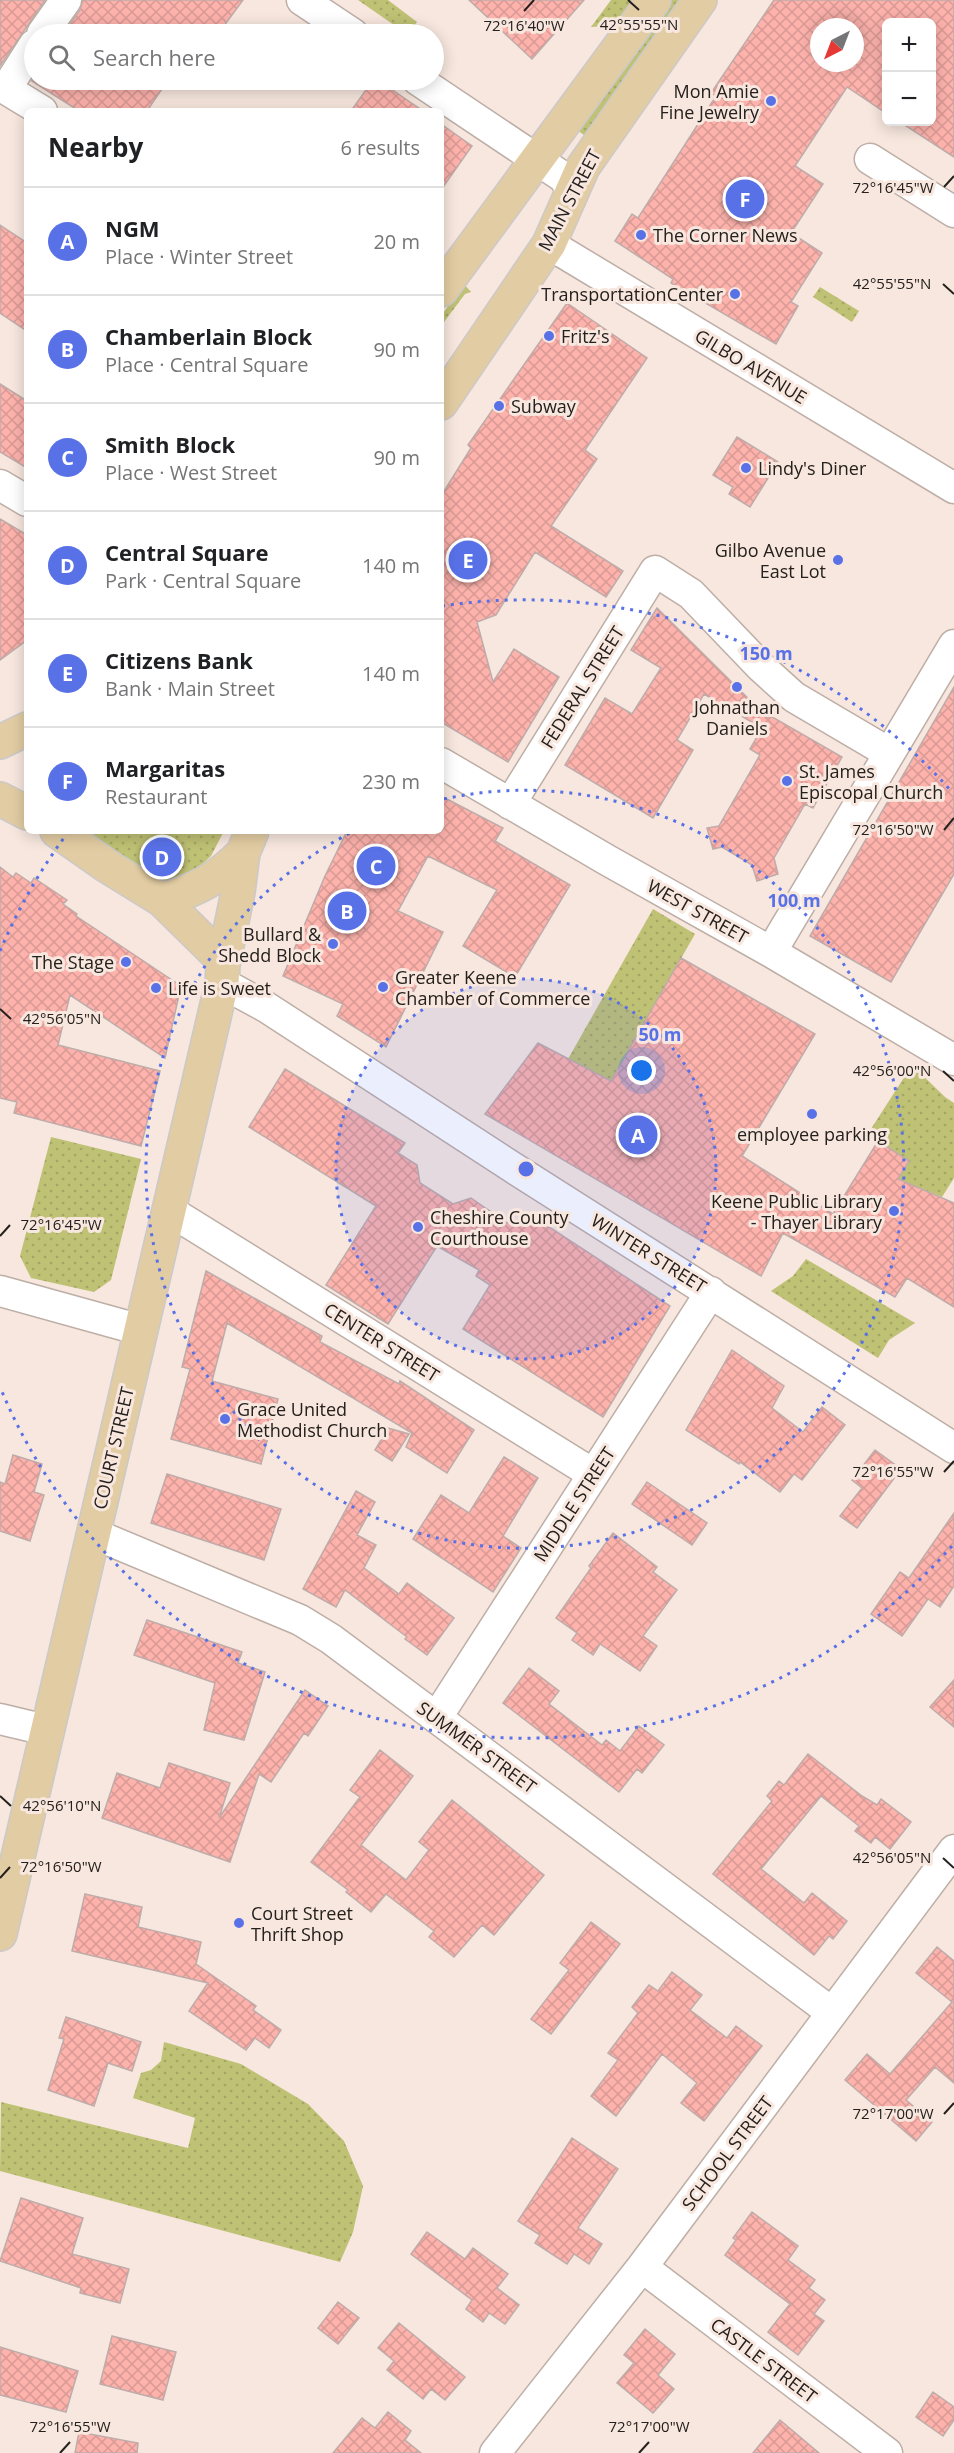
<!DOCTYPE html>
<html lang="en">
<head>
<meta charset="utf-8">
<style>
	body { margin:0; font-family:"Open Sans",sans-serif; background:#f2f2f2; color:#202124 }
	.controls { position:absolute; right:18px; top:18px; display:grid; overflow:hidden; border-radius:9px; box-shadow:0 3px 15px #0003 }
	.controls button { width:54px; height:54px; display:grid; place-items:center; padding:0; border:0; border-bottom:2px solid #e0e0e0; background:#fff; color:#202124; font:30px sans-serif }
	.compass { position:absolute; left:810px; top:18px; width:54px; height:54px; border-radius:50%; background:#fff; box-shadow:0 3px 15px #0003; rotate:222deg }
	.you { position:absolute; left:642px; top:1071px; width:21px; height:21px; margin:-15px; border:4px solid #fff; border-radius:50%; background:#1a73e8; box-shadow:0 0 0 9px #1a73e833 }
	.badge { display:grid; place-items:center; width:39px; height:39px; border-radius:50%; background:#5971e7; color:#fff; font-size:20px; font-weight:700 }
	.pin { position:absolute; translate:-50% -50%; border:3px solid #fff; box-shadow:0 2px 6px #0006 }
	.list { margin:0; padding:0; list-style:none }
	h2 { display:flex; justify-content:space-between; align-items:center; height:78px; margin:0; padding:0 24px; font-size:26px }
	h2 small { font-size:20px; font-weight:400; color:#757577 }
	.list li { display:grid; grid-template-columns:39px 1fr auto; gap:18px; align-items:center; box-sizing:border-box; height:108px; padding:0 24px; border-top:2px solid #e0e0e0 }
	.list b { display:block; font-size:22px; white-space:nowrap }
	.list p { margin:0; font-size:20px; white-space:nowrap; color:#757577 }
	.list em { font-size:20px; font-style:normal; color:#757577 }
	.icon { flex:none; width:33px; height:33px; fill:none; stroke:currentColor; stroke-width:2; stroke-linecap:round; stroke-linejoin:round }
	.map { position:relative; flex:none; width:954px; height:2453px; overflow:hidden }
	.search { position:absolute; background:#fff; box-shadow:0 3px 15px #0003; left:24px; top:24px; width:420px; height:66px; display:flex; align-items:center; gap:15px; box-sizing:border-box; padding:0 21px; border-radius:33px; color:#757577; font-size:22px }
	.panel { position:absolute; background:#fff; box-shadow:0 3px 15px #0003; left:24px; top:108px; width:420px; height:726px; border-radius:9px }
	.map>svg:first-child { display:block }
	.grass { fill:url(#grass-dots) }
	.building { fill:url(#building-cross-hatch); stroke:#beacaa; stroke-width:1.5; fill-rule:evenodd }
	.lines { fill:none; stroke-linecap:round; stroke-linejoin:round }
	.minor-casing { stroke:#bdaea6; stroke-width:33 }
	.major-casing { stroke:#cbc9c9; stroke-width:36 }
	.minor { stroke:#fff; stroke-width:30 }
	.major { stroke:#e2cca3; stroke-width:33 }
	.ticks { fill:none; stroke:#25201d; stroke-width:2 }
	.ring { fill:none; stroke:#5971e7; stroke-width:3; stroke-dasharray:3 6 }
	.poi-dot { fill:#5971e7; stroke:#f7e7de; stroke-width:2 }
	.labels { text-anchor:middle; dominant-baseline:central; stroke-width:6; stroke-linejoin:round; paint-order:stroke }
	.poi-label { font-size:18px; fill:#25201d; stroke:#f7e7de; text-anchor:start }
	.street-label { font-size:18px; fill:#25201d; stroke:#f7e7de }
	.ticks-label { font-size:15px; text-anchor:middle; fill:#25201d; stroke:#f7e7de; stroke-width:6; stroke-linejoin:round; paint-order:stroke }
	.centre { fill:#5971e7; stroke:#f7e7de; stroke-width:3 }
	.ring-label { font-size:18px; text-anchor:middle; font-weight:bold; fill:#5971e7; stroke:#f7e7de; stroke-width:6; stroke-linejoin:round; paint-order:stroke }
</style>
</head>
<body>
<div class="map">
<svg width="954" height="2453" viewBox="0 0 954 2453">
	<defs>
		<pattern id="grass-dots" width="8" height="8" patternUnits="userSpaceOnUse" patternTransform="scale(1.5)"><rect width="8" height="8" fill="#bfc174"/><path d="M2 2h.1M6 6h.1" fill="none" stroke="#a4a664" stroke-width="1.8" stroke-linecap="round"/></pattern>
		<pattern id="building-cross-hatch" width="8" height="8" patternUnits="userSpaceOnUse" patternTransform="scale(1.5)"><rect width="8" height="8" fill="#fdb2ac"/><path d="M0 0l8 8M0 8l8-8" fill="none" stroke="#d99994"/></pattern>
	</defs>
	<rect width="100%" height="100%" fill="#f7e7de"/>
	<!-- grass -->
	<path class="grass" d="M358 0H388L417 22 410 32H404Z
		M611 0H635L620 25 591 27Z
		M670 0H680L584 135 577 130Z
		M464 284 471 292 465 294 441 326V316Z
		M820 287 859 311 852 322 813 297Z
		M89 831H224L211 856 194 872 171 881H153L97 841Z
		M653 909 695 934 611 1081 568 1059Z
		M912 1065 945 1097 954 1103V1178L942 1197 898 1179 909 1161 878 1141 869 1132Z
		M51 1137 141 1159 111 1280 94 1292 31 1278 20 1256Z
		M806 1259 915 1323 889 1340 878 1358 771 1291 793 1276Z
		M164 2042 241 2064 308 2104 344 2141 363 2186 353 2232 340 2262 0 2171 1 2102 188 2148 195 2118 133 2098 141 2073 151 2070 161 2061Z"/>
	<!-- building -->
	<path class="building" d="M0 0H45L0 66Z
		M83 0H243L218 34H63L80 10Z
		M469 0H584L532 59Z
		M774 0H954V157L900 122H932V22H886V113L847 87 795 166 823 184 791 233 822 253 791 302 798 306 776 344 671 283 673 279 615 241 632 214 638 218 716 96 711 93ZM819 27H855V63H819Z
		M373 80H378L423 111H351Z
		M32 81V80H168L147 111H79Z
		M441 124 472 146 441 190Z
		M0 225 27 243V331L0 313Z
		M567 303 647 358 585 450 597 459 551 526 623 571 606 597 535 552 496 615 477 622 493 682 514 649 559 677 508 762 441 722V496L471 448 468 445Z
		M0 384 27 401V468L0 452Z
		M737 437 778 462 750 507 729 494 733 487 713 475Z
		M0 519 27 535V640L0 660Z
		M657 608 768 718 769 715 842 757 813 808 805 804 774 858 778 874 757 881 752 865 722 847 713 849 707 828 719 826 760 755 750 749 762 728 704 694 677 740 693 750 653 818 565 765 605 698 632 714 661 668 631 650Z
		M954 687V874L891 982 810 936Z
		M441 796 503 828 495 841 570 885 515 977 463 946 497 890 428 856 398 911 443 932 386 1047 337 1016 343 1004 283 976 325 876 347 831H441Z
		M0 867 13 877 16 873 31 883 34 878 67 900 63 904 77 914 76 916 181 986 165 1058 70 995 58 1045 160 1071 141 1146 14 1113 17 1102 0 1098Z
		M681 958 815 1034 742 1156 833 1214 878 1141 909 1161 898 1179 954 1203V1307L907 1278 895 1297 783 1233 761 1276 485 1114 538 1043 611 1081Z
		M285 1069 405 1143 398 1153 417 1165 420 1183 453 1204 471 1198 507 1223 534 1217 670 1306 603 1417 463 1329 490 1285 476 1276 479 1270 437 1246 388 1324 326 1285 376 1206 249 1127Z
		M206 1271 322 1336 320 1342 399 1384 400 1381 474 1430 447 1473 406 1447 412 1433 227 1323 212 1381 278 1399 261 1464 171 1439 190 1369 182 1367Z
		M732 1350 784 1386 772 1408 803 1432 822 1407 845 1425 802 1480 794 1474 780 1492 740 1462 739 1464 686 1430Z
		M388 1428 409 1434 392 1461 375 1450Z
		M875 1450 901 1469 857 1528 840 1516 862 1488 852 1480Z
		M13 1455 42 1464 34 1492 44 1495 30 1541 0 1531V1482L5 1484Z
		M504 1457 538 1478 503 1536 521 1548 493 1592 413 1539 441 1495 469 1513Z
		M167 1474 281 1509 264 1560 151 1523Z
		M647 1482 707 1523 692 1545 632 1504Z
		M356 1491 375 1502 357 1535 376 1545 364 1568 399 1594 407 1583 454 1618 427 1655 405 1639 407 1637 345 1590 336 1607 303 1589Z
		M954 1513V1586L940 1607 928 1599 902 1636 871 1614 900 1572 909 1578Z
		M613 1533 657 1567 653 1572 677 1590 643 1636 657 1646 640 1671 600 1644 593 1655 572 1640 577 1633 556 1618 591 1568 589 1566Z
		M147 1620 242 1652 238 1663 265 1672 244 1740 204 1730 215 1683 134 1655Z
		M529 1668 559 1691 549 1704 602 1745 606 1740 620 1751 639 1726 664 1745 642 1773 637 1769 619 1792 503 1703Z
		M954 1680V1727L930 1707Z
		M305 1690 328 1706 308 1736 304 1733 271 1782 259 1774 230 1862 102 1818 117 1773 160 1788 169 1763 230 1783 219 1818Z
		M380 1750 413 1776 361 1845 406 1880 429 1850 419 1842 452 1800 544 1875 494 1935 482 1925 454 1957 429 1937 434 1931 386 1894 371 1912 346 1892 348 1890 311 1862 360 1797 350 1790Z
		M808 1754 862 1796 877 1805 881 1799 911 1822 890 1849 875 1837 871 1843 855 1831 859 1826 821 1796 761 1869 804 1903 812 1893 847 1921 833 1939 829 1936 814 1955 713 1874 772 1801 767 1796 779 1781 784 1785Z
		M85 1894 142 1907 138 1927 201 1942 196 1964 256 2006 253 2010 281 2030 269 2048 255 2038 246 2050 189 2011 208 1983 72 1951Z
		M591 1922 620 1944 551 2034 531 2019 569 1970 560 1963Z
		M937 1947 954 1961V2083L935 2067 906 2100 932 2122 916 2141 845 2080 867 2054 890 2074 952 2002 916 1973Z
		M672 1972 702 1995 690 2010 727 2038 736 2026 762 2046 704 2121 681 2103 697 2083 662 2054 616 2116 591 2096 618 2060 608 2053 638 2013 632 2007 649 1985 658 1991Z
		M66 2017 141 2042 132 2071 108 2063 94 2106 48 2090 64 2039 59 2038Z
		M572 2138 618 2169 578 2228 602 2244 589 2264 574 2254 567 2264 535 2243 540 2235 518 2221Z
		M21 2198 83 2218 72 2254 129 2269 120 2303 80 2293 81 2288 0 2261Z
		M752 2212 798 2246 788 2260 815 2280 809 2288 825 2300 814 2314 824 2321 798 2355 768 2332 790 2304 725 2255 736 2240 733 2238Z
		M427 2232 465 2259 473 2248 508 2274 497 2288 519 2305 505 2324 489 2313 483 2322 466 2309 472 2300 411 2254Z
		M338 2302 359 2318 338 2344 318 2328Z
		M399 2323 465 2377 445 2400 431 2389 423 2399 387 2370 394 2361 378 2348Z
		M645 2329 675 2354 658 2375 674 2389 653 2413 617 2383 634 2363 624 2355Z
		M112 2336 176 2352 163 2400 100 2384Z
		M0 2347 78 2371 66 2412 0 2395Z
		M933 2392 954 2407V2420L943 2436 916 2417Z
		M388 2412 411 2431 405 2440 421 2453H333L362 2418 375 2428Z
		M780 2420 819 2453H753Z
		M79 2432 138 2443 137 2453H75Z"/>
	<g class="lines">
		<defs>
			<path id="minor" d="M302 0 353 34
				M42 34 66 0
				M34 45 6 89 42 111
				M418 80 563 177 569 185 571 197
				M870 159 954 212
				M549 244 954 488
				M0 485 27 501
				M441 763 607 860 771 952 954 1060
				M510 804 655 571 691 594 762 668 794 697 889 753
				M771 952 954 645
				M222 983 266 1007 509 1165 954 1448
				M170 1211 593 1474
				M0 1291 141 1330
				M94 1534 300 1620 331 1639 831 2012
				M437 1717 711 1292
				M0 1719 46 1730
				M642 2267 887 2453
				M495 2453 642 2267 954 1850"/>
			<path id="major" d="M441 290 654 0
				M441 403 549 244 583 167 700 0
				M0 742 27 729
				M0 799 27 813
				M57 831 107 866 162 900 224 961
				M162 900C197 890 217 879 243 853
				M0 1934C72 1616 150 1300 222 983L223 965 238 892 243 853 252 831"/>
		</defs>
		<!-- minor casing -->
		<use href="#minor" class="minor-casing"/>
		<!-- major casing -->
		<use href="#major" class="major-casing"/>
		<!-- minor -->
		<use href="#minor" class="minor"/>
		<!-- major -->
		<use href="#major" class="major"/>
	</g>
	<!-- ticks -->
	<path class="ticks" d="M628 0 639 10M524 11 534 0M944 187 954 176M943 284 954 294M944 830 954 818M0 1009 11 1019M943 1071 954 1081M0 1236 10 1225M944 1472 954 1461M0 1796 11 1806M943 1858 954 1868M0 1878 10 1867M944 2114 954 2103M60 2453 70 2442M639 2453 649 2442"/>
	<!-- distance rings -->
	<circle cx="526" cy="1169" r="190" fill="#5971e7" fill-opacity=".12"/>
	<g class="ring">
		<circle cx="526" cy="1169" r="190"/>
		<path d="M444 799A379 379 0 1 1 354 831"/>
		<path d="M952 1546A569 569 0 0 1 0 1387M0 951A569 569 0 0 1 66 835M442 606A569 569 0 0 1 952 792"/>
	</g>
	<!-- markers -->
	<g class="poi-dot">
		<circle cx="771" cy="101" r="6"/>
		<circle cx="641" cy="235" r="6"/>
		<circle cx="735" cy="294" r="6"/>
		<circle cx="549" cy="336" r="6"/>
		<circle cx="499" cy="406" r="6"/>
		<circle cx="746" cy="468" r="6"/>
		<circle cx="838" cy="560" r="6"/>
		<circle cx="737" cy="687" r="6"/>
		<circle cx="787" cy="781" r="6"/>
		<circle cx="333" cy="944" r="6"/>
		<circle cx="126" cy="962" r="6"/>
		<circle cx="383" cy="987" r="6"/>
		<circle cx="156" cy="988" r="6"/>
		<circle cx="812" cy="1114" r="6"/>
		<circle cx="894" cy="1211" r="6"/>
		<circle cx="418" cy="1227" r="6"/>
		<circle cx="225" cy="1419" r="6"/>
		<circle cx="239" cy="1923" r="6"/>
	</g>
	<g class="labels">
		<!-- poi labels -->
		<g class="poi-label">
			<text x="759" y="91" text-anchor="end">Mon Amie<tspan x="759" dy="21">Fine Jewelry</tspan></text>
			<text x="653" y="235">The Corner News</text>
			<text x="723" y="294" text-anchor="end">TransportationCenter</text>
			<text x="561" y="336">Fritz's</text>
			<text x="511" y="406">Subway</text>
			<text x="758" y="468">Lindy's Diner</text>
			<text x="826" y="550" text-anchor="end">Gilbo Avenue<tspan x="826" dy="21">East Lot</tspan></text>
			<text x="737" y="707" text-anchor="middle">Johnathan<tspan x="737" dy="21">Daniels</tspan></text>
			<text x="799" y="771">St. James<tspan x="799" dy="21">Episcopal Church</tspan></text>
			<text x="321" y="934" text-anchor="end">Bullard &amp;<tspan x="321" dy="21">Shedd Block</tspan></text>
			<text x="114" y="962" text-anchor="end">The Stage</text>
			<text x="395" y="977">Greater Keene<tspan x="395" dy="21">Chamber of Commerce</tspan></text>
			<text x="168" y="988">Life is Sweet</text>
			<text x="812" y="1134" text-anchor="middle">employee parking</text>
			<text x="882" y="1201" text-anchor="end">Keene Public Library<tspan x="882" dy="21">- Thayer Library</tspan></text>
			<text x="430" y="1217">Cheshire County<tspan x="430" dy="21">Courthouse</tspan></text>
			<text x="237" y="1409">Grace United<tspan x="237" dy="21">Methodist Church</tspan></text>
			<text x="251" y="1913">Court Street<tspan x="251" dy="21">Thrift Shop</tspan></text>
		</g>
		<!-- street labels -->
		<g class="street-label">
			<text transform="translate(569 200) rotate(-62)">MAIN STREET</text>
			<text transform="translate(751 366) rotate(31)">GILBO AVENUE</text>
			<text transform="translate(582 687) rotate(-58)">FEDERAL STREET</text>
			<text transform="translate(698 911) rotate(29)">WEST STREET</text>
			<text transform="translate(649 1253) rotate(32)">WINTER STREET</text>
			<text transform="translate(382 1342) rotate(32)">CENTER STREET</text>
			<text transform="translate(113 1448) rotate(-77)">COURT STREET</text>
			<text transform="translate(574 1504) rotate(-57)">MIDDLE STREET</text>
			<text transform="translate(477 1747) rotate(36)">SUMMER STREET</text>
			<text transform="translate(727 2153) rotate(-53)">SCHOOL STREET</text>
			<text transform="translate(764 2360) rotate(37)">CASTLE STREET</text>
		</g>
	</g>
	<g class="ticks-label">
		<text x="639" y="30">42°55'55"N</text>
		<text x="524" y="31">72°16'40"W</text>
		<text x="893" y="193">72°16'45"W</text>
		<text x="892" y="289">42°55'55"N</text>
		<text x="893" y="835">72°16'50"W</text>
		<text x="62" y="1024">42°56'05"N</text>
		<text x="892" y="1076">42°56'00"N</text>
		<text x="61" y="1230">72°16'45"W</text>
		<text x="893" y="1477">72°16'55"W</text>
		<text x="62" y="1811">42°56'10"N</text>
		<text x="892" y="1863">42°56'05"N</text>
		<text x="61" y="1872">72°16'50"W</text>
		<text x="893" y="2119">72°17'00"W</text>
		<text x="70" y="2432">72°16'55"W</text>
		<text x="649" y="2432">72°17'00"W</text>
	</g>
	<circle cx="526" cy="1169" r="9" class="centre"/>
	<g class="ring-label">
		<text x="766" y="660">150 m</text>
		<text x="794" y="907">100 m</text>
		<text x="660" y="1041">50 m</text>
	</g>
</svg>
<div class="controls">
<button>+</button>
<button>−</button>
</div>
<svg class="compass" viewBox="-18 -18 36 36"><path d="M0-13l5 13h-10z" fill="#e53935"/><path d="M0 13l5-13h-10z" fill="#757577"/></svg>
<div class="you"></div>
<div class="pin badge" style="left:638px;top:1135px">A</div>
<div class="pin badge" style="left:347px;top:911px">B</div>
<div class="pin badge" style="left:376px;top:866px">C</div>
<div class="pin badge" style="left:162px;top:857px">D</div>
<div class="pin badge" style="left:468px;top:560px">E</div>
<div class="pin badge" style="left:745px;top:199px">F</div>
<div class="search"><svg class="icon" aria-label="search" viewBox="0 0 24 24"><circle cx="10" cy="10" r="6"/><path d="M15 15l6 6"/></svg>Search here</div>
<section class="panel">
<h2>Nearby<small>6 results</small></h2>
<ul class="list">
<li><span class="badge">A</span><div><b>NGM</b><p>Place · Winter Street</p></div><em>20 m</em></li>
<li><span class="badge">B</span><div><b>Chamberlain Block</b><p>Place · Central Square</p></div><em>90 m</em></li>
<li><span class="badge">C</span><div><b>Smith Block</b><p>Place · West Street</p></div><em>90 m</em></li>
<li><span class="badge">D</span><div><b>Central Square</b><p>Park · Central Square</p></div><em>140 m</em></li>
<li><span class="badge">E</span><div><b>Citizens Bank</b><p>Bank · Main Street</p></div><em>140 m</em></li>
<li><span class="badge">F</span><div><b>Margaritas</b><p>Restaurant</p></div><em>230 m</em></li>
</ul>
</section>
</div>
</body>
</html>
